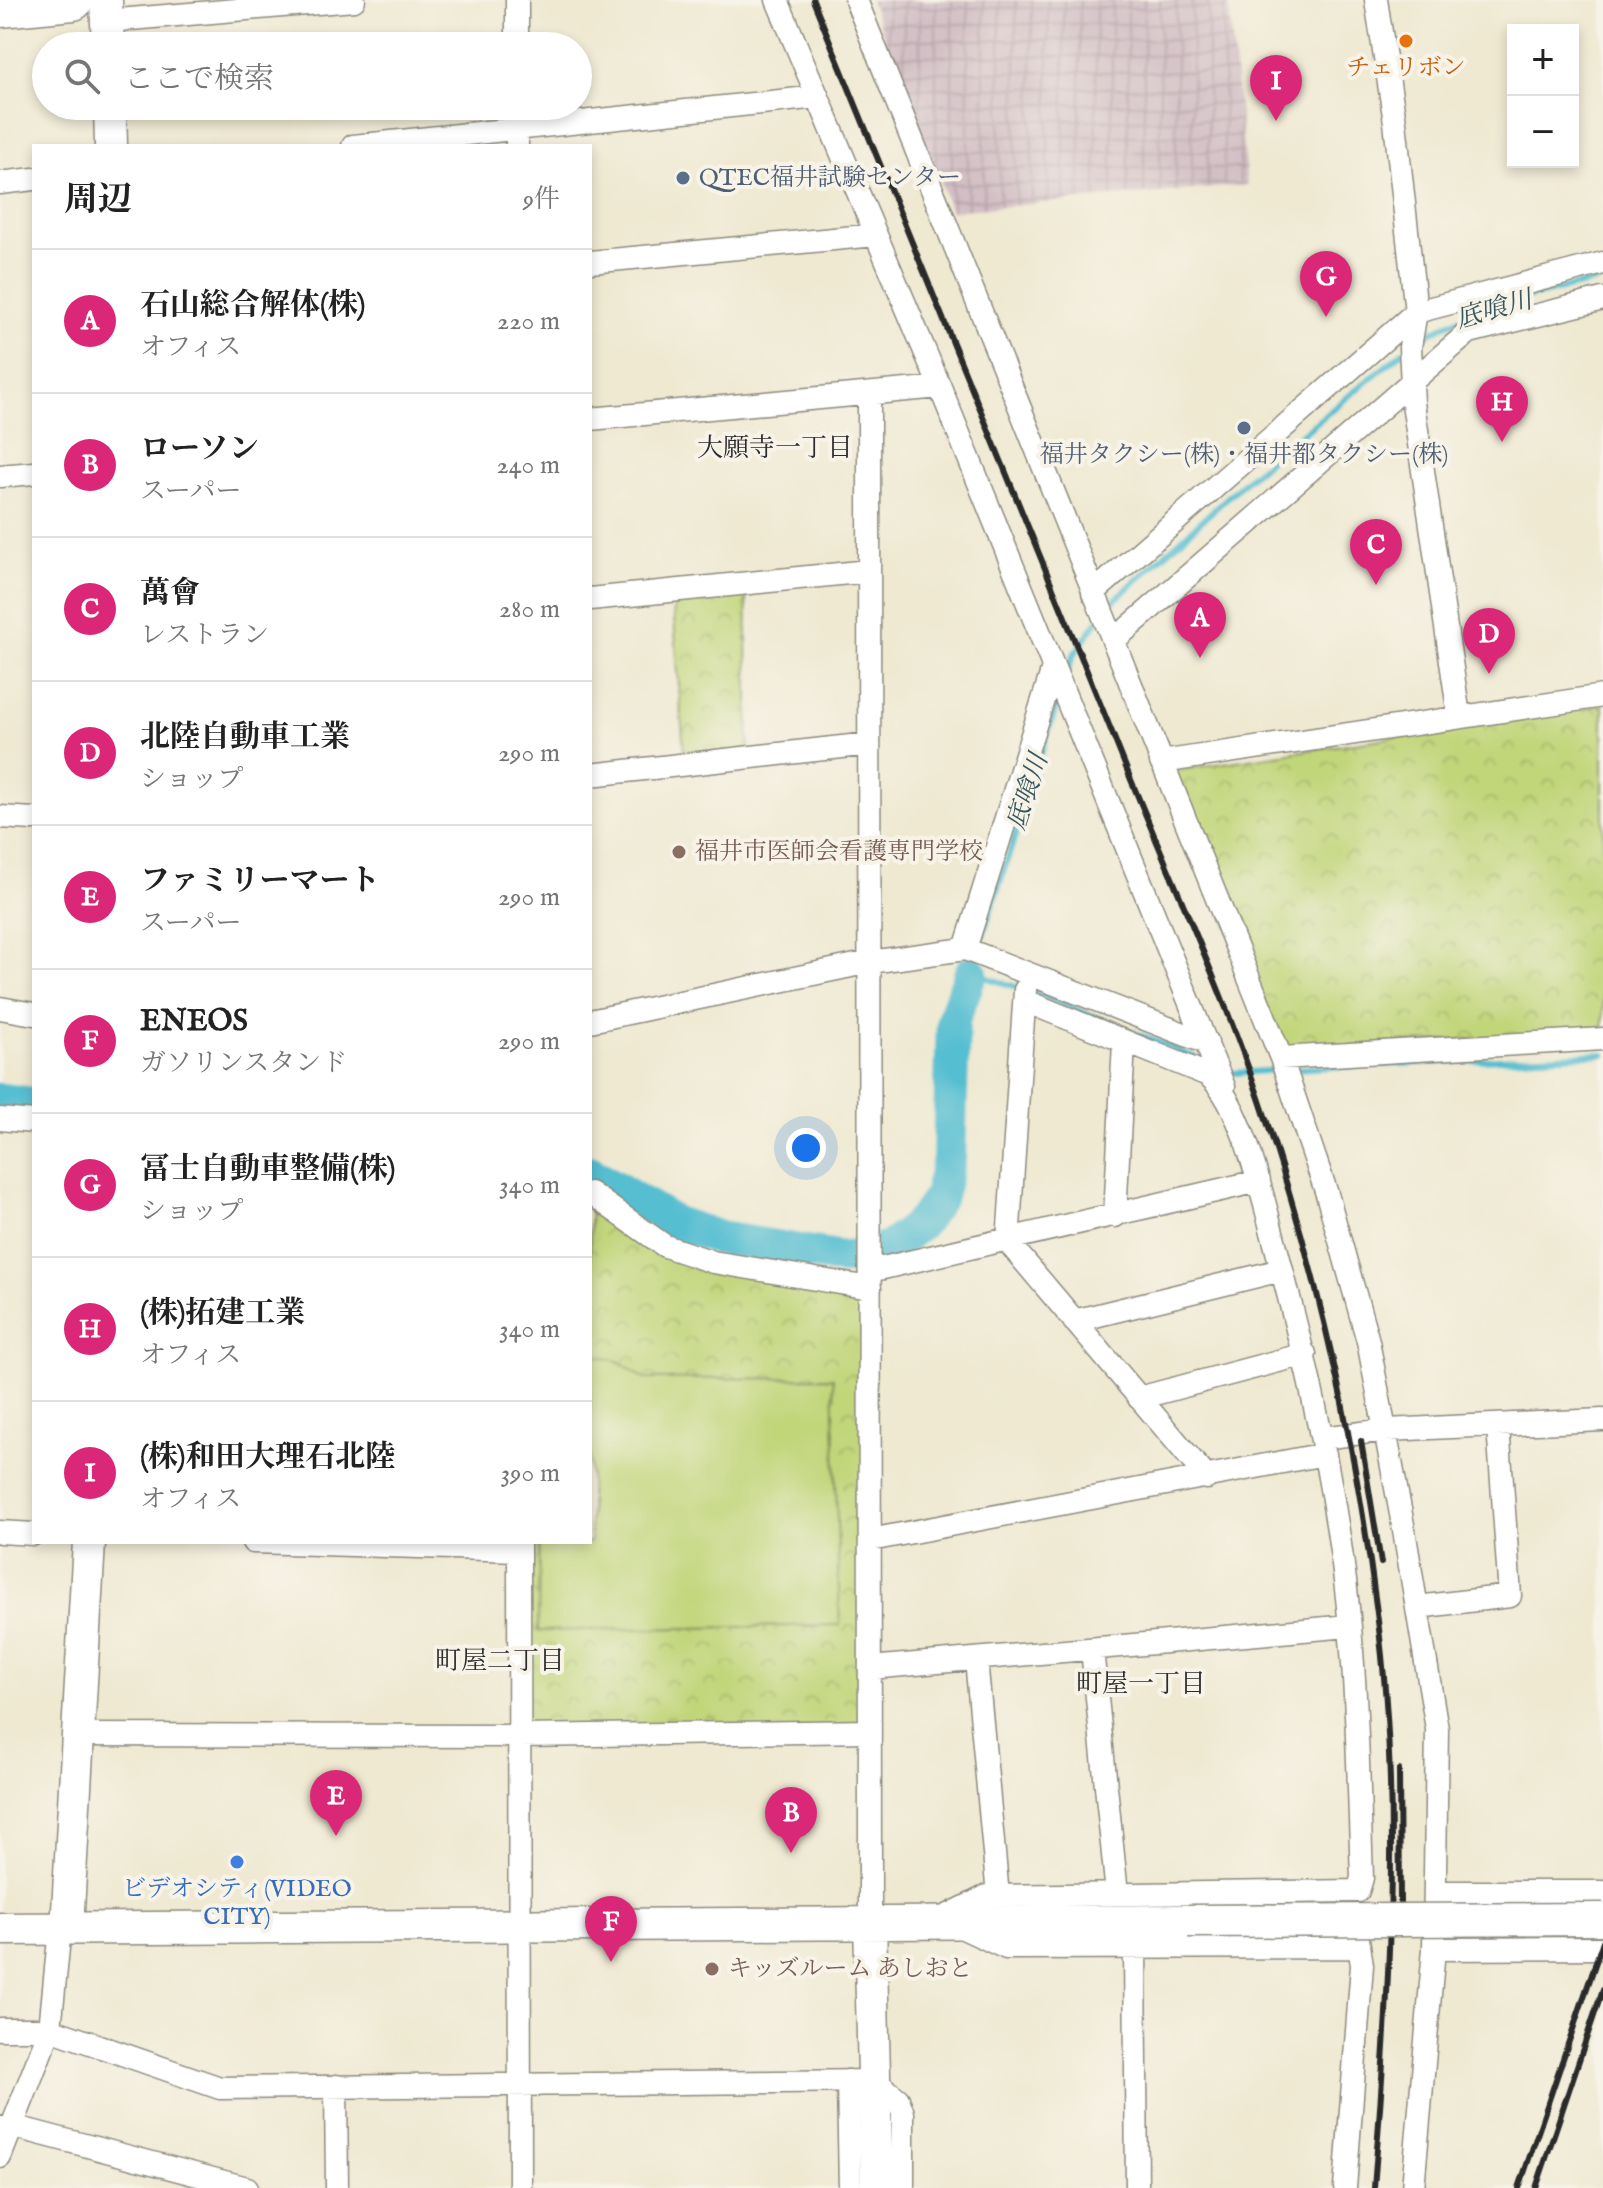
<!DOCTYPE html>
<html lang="ja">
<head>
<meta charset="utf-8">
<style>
	body { margin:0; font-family:"IM FELL English","Noto Serif JP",serif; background:#f2f2f2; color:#222 }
	.controls { position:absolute; right:24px; top:24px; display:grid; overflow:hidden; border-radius:0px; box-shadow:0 4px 12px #0003 }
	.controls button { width:72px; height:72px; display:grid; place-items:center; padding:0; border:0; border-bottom:2px solid #e0e0e0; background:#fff; color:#222; font:40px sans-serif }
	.you { position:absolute; left:806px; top:1148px; width:28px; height:28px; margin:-20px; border:6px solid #fff; border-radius:50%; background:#1a73e8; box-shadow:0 0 0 12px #1a73e833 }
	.badge { display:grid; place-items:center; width:52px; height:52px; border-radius:50%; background:#db2777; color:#fff; font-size:26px; font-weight:700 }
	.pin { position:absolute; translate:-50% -66px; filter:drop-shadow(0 2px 4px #0008) }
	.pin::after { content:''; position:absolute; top:42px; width:28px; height:24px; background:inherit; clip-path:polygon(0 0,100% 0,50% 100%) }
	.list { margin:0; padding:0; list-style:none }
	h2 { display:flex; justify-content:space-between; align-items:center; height:104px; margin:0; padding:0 32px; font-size:34px }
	h2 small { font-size:26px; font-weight:400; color:#767676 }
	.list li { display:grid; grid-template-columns:52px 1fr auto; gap:24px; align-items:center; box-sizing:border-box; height:144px; padding:0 32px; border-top:2px solid #e0e0e0 }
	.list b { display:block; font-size:30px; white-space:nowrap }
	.list p { margin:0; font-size:26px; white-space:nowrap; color:#767676 }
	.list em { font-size:26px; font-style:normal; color:#767676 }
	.icon { flex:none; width:44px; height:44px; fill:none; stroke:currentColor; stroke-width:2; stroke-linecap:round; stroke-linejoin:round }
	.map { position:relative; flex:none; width:1603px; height:2188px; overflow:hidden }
	.search { position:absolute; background:#fff; box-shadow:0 4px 12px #0003; left:32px; top:32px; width:560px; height:88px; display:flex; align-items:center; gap:20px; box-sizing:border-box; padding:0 28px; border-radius:44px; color:#767676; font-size:30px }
	.panel { position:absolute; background:#fff; box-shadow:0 4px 12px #0003; left:32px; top:144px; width:560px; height:1400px; border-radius:0px }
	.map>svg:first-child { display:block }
	.industrial { fill:url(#industrial-grid) }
	.park { fill:url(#park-crowns); stroke:#768052; stroke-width:2 }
	.pitch { fill:#c1d579; stroke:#768052; stroke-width:2 }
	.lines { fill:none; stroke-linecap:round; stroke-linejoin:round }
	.stream { stroke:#55bed1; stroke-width:6 }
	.river { stroke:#55bed1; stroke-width:34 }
	.street-casing { stroke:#8d8a7e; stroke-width:25 }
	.secondary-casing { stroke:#8d8a7e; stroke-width:35 }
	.highway-casing { stroke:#8d8a7e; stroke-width:43 }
	.street { stroke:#fff; stroke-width:22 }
	.secondary { stroke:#fff; stroke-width:32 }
	.highway { stroke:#fff; stroke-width:40 }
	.rail { stroke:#2b2b2b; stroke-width:6 }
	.secondary-bridge-casing { stroke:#8d8a7e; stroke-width:35; stroke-linecap:butt }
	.secondary-bridge { stroke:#fff; stroke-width:32 }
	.food-dot { fill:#e8710a; stroke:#f7f3e8; stroke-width:3 }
	.service-dot { fill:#5c6f8a; stroke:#f7f3e8; stroke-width:3 }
	.education-dot { fill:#8d6e63; stroke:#f7f3e8; stroke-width:3 }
	.shop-dot { fill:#3f7fe0; stroke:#f7f3e8; stroke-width:3 }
	.labels { text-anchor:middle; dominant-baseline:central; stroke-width:8; stroke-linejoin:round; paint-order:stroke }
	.food-label { font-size:24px; fill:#c56008; stroke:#f7f3e8 }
	.service-label { font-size:24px; fill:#4e5e75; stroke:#f7f3e8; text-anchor:start }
	.education-label { font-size:24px; fill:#785e54; stroke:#f7f3e8; text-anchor:start }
	.shop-label { font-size:24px; fill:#366cbe; stroke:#f7f3e8 }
	.water-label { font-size:26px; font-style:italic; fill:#38575d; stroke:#f7f3e8 }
	.neighbourhood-label { font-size:26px; fill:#2b2b2b; stroke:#f7f3e8 }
</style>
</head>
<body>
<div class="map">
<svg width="1603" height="2188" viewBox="0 0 1603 2188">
	<defs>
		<pattern id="industrial-grid" width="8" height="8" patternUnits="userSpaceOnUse" patternTransform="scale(2)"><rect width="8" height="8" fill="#d2bec4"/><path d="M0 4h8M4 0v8" fill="none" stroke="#b4a3a9"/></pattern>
		<pattern id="park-crowns" width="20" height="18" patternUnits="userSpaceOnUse" patternTransform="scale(2)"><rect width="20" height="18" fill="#c1d579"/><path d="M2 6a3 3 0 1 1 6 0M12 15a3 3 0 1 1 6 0" fill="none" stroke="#a6b769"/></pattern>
	</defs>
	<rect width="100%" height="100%" fill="#f7f3e8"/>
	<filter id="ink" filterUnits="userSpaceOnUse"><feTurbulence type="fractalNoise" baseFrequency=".0125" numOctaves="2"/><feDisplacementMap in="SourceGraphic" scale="16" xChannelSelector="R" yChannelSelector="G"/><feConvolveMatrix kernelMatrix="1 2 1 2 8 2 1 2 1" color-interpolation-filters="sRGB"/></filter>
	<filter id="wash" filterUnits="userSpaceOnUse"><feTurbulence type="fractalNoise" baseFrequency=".006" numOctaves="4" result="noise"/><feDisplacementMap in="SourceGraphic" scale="32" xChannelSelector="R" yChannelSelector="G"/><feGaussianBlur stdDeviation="1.8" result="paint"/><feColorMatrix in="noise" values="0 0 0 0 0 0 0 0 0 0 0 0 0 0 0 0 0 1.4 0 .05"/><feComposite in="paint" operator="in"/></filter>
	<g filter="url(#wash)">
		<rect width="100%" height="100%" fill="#efe9d2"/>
		<!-- industrial -->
		<path class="industrial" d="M870 0H1228L1247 185 951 211Z"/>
		<!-- park -->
		<path class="park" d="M746 584 749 751 684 754 672 591Z
			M1603 705V1031L1278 1051 1165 772Z
			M590 1193 680 1251 870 1288V1731L520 1736 519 1542H590Z"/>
		<!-- pitch -->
		<path class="pitch" d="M599 1356 620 1362 645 1379 833 1378 840 1625 538 1631 539 1542H590V1360Z"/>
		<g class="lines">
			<!-- stream -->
			<path class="stream" d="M1416 342C1470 305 1540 296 1603 279
				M1107 607 1253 474 1404 351
				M1065 679 1073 656 1098 620
				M1020 988 971 973 1059 698
				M1031 991 1206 1062
				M1224 1069 1235 1073 1280 1070
				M1291 1069 1603 1054"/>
			<!-- river -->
			<path class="river" d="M0 1100 34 1104
				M590 1172 675 1223 720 1238 844 1258 889 1248 922 1222 940 1196 949 1160 953 1020 971 973"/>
		</g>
	</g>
	<g filter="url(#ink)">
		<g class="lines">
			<defs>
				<path id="street" d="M517 0V46
					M777 0 940 387 1224 1087
					M856 0 1281 1058 1327 1194 1368 1341 1404 1530 1437 1729 1434 1949 1413 2188
					M1376 0 1395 122 1416 312 1410 347 1413 403 1459 716
					M107 21 354 0
					M517 106V146
					M353 146 818 97
					M0 183 34 179
					M590 262 876 235
					M869 394 870 1923
					M590 419 940 387
					M0 476 34 473
					M1093 593 1416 312 1603 263
					M590 599 869 571
					M1113 641 1469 332 1603 299
					M1161 762 1603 696
					M590 775 869 744
					M0 817 34 819
					M965 949 1053 668
					M1025 990 1008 1242 1207 1478
					M0 1008 34 1014
					M590 1021 870 962 965 949 1207 1043
					M1281 1058 1603 1039
					M0 1119 34 1122
					M590 1193 665 1246 713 1262 870 1288
					M1115 1216 1124 1042
					M870 1271 1259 1181
					M1074 1321 1282 1270
					M1139 1398 1305 1354
					M1322 1438 1386 1430 1603 1420
					M0 1532 34 1534
					M870 1540 1325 1454
					M253 1542 519 1550
					M519 1542 520 2188
					M1417 1607 1510 1596 1498 1425
					M1092 1649 1117 1894
					M976 1659 998 1896
					M870 1668 1349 1626
					M78 1735 520 1736 870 1731
					M1435 1892H1603
					M941 1919 987 1896 1358 1891 1362 1878C1358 1769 1357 1659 1341 1551 1326 1444 1301 1341 1273 1236 1262 1193 1241 1102 1208 1075L1025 1001
					M959 1926 1006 1948 1357 1947
					M1135 1949 1137 2188
					M1434 1949 1603 1948
					M0 2029H50L220 2088 875 2081 898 2099 903 2113V2188
					M848 2081 850 2188
					M336 2086 337 2188
					M0 2128 12 2126 247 2188
					M0 2157 50 2029 60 1928
					M1345 2188 1362 1965 1357 1932"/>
				<path id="secondary" d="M106 0 108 46
					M110 106 111 146
					M870 1923 877 2188
					M67 1928 89 1542
					M0 1929 1188 1921"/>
				<path id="highway" d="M0 7 73 0"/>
			</defs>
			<!-- street casing -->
			<use href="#street" class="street-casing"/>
			<!-- secondary casing -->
			<use href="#secondary" class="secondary-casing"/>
			<!-- highway casing -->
			<use href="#highway" class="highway-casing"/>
			<!-- street -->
			<use href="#street" class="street"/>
			<!-- secondary -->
			<use href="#secondary" class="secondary"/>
			<!-- highway -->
			<use href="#highway" class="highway"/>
			<!-- rail -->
			<path class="rail" d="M813 0C915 244 1015 489 1113 735 1160 855 1218 977 1259 1098 1316 1265 1355 1439 1377 1613 1402 1803 1389 1998 1374 2188
				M1361 1441 1381 1563
				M1399 1770 1400 1902
				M1519 2188 1603 1941
				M1536 2188 1603 1989"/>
			<defs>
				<path id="secondary-bridge" d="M1188 1921 1603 1919"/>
			</defs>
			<!-- secondary-bridge casing -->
			<use href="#secondary-bridge" class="secondary-bridge-casing"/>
			<!-- secondary-bridge -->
			<use href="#secondary-bridge" class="secondary-bridge"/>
		</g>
	</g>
	<!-- markers -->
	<circle class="food-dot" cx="1406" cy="41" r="8"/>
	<g class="service-dot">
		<circle cx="683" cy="178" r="8"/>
		<circle cx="1244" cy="428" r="8"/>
	</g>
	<g class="education-dot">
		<circle cx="679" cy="852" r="8"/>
		<circle cx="712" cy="1969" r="8"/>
	</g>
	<circle class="shop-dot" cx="237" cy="1862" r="8"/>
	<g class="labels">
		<!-- food labels -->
		<g class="food-label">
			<text x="1406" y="68">チェリボン</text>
		</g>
		<!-- service labels -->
		<g class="service-label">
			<text x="699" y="178">QTEC福井試験センター</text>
			<text x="1244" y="455" text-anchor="middle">福井タクシー(株)・福井都タクシー(株)</text>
		</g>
		<!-- education labels -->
		<g class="education-label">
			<text x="695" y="852">福井市医師会看護専門学校</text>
			<text x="728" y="1969">キッズルーム あしおと</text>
		</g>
		<!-- shop labels -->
		<g class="shop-label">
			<text x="237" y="1889">ビデオシティ(VIDEO<tspan x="237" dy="28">CITY)</tspan></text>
		</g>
		<!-- water labels -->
		<g class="water-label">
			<text transform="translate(1494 310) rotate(-16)">底喰川</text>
			<text transform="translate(1028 792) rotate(-72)">底喰川</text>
		</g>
		<!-- neighbourhood labels -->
		<g class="neighbourhood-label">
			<text x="775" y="448">大願寺一丁目</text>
			<text x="500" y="1661">町屋二丁目</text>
			<text x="1141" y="1684">町屋一丁目</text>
		</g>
	</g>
</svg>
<div class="controls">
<button>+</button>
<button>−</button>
</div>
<div class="you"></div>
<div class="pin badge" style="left:1200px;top:658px">A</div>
<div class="pin badge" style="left:791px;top:1853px">B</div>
<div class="pin badge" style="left:1376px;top:585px">C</div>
<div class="pin badge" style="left:1489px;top:674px">D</div>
<div class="pin badge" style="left:336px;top:1836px">E</div>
<div class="pin badge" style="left:611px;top:1962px">F</div>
<div class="pin badge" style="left:1326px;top:317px">G</div>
<div class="pin badge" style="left:1502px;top:442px">H</div>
<div class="pin badge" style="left:1276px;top:121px">I</div>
<div class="search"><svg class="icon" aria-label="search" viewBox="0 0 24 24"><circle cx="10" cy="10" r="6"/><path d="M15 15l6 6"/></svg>ここで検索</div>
<section class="panel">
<h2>周辺<small>9件</small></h2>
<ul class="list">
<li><span class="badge">A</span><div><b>石山総合解体(株)</b><p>オフィス</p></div><em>220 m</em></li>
<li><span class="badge">B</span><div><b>ローソン</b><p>スーパー</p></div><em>240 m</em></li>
<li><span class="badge">C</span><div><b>萬會</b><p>レストラン</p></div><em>280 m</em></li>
<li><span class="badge">D</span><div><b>北陸自動車工業</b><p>ショップ</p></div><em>290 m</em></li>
<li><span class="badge">E</span><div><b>ファミリーマート</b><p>スーパー</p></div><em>290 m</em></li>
<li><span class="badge">F</span><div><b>ENEOS</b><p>ガソリンスタンド</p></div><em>290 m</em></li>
<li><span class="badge">G</span><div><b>冨士自動車整備(株)</b><p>ショップ</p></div><em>340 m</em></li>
<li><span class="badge">H</span><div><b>(株)拓建工業</b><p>オフィス</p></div><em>340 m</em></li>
<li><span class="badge">I</span><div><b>(株)和田大理石北陸</b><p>オフィス</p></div><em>390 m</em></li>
</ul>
</section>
</div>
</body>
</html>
